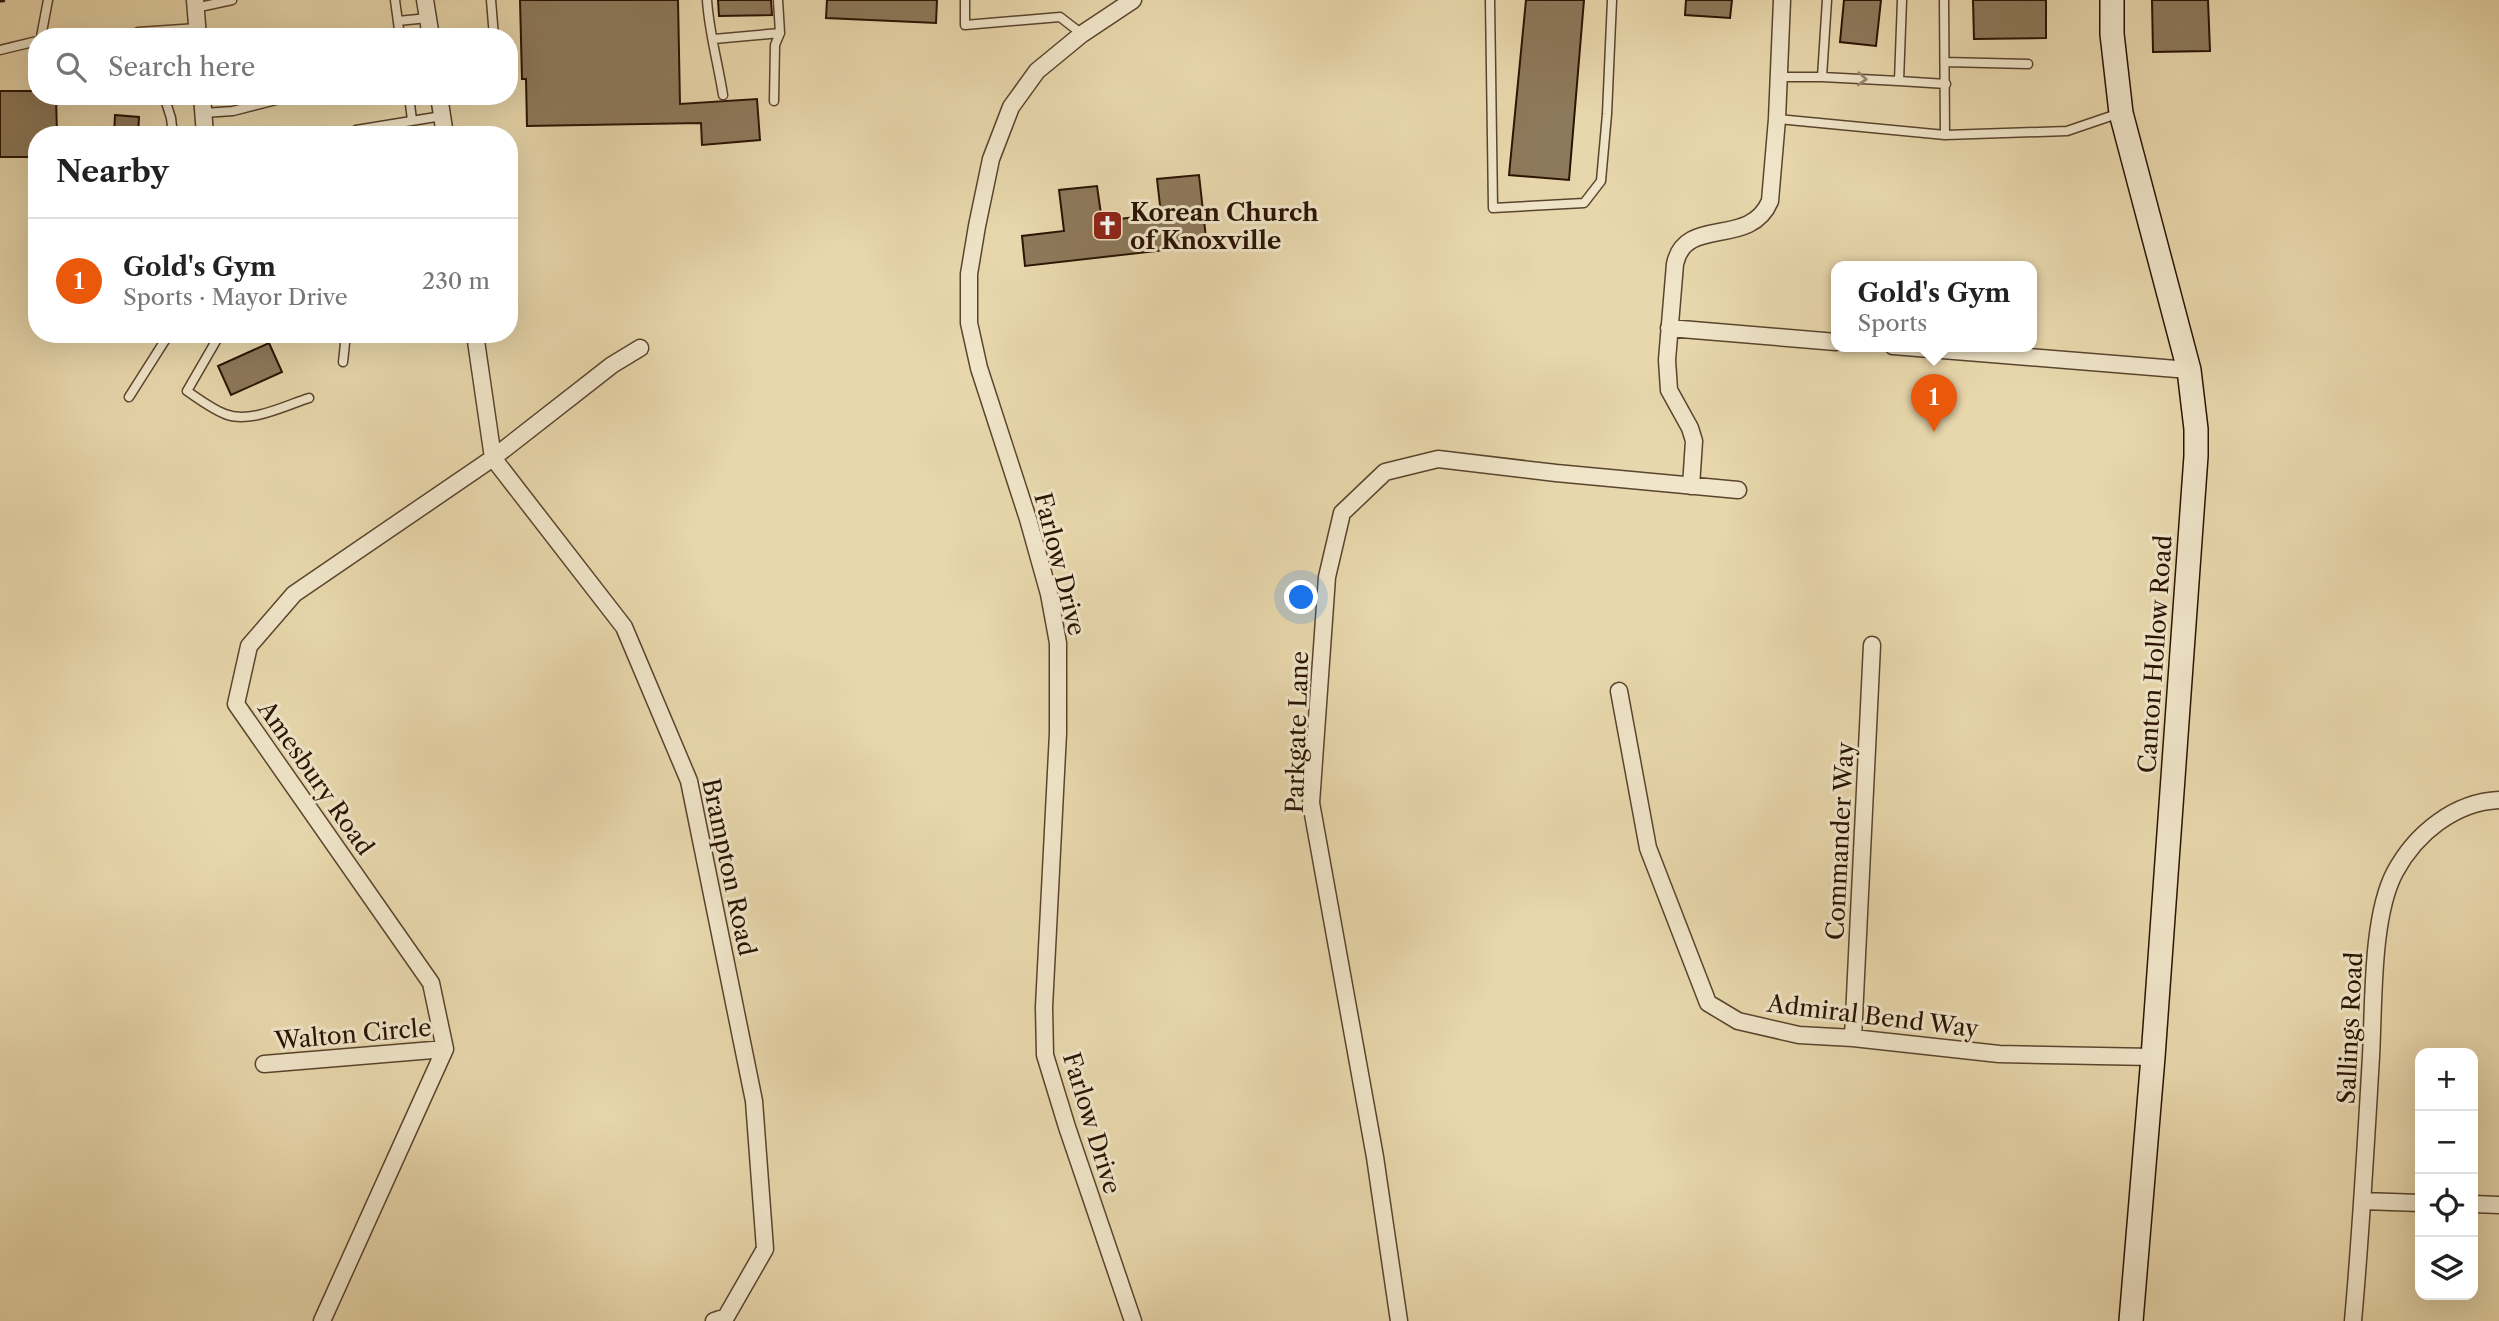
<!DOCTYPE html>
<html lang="en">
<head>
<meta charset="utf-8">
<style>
	body { margin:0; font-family:"Libre Caslon Text",serif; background:#f6f6f6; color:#222 }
	.controls { position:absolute; right:21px; bottom:21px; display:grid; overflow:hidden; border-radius:14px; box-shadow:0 7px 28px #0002 }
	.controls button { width:63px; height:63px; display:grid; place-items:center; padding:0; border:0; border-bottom:2px solid #e0e0e0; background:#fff; color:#222; font:35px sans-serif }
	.you { position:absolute; left:1302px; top:598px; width:24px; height:24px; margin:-18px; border:5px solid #fff; border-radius:50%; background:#1a73e8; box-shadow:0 0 0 10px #1a73e833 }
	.badge { display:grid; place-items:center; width:46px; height:46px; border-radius:50%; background:#ea580c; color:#fff; font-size:23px; font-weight:700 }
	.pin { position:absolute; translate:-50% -58px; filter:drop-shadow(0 2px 4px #0008) }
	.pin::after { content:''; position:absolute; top:37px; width:24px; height:21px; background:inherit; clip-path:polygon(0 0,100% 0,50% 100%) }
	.popup { position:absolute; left:1831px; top:261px; width:206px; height:91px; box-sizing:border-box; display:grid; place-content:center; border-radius:14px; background:#fff; filter:drop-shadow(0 2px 5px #0005); font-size:23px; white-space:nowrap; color:#767676 }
	.popup b { font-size:26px; color:#222 }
	.popup::after { content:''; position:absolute; left:50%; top:100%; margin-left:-14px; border:14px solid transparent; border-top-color:#fff }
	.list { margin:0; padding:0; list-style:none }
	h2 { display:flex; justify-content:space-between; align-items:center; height:91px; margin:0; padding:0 28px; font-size:30px }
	h2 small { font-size:23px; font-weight:400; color:#767676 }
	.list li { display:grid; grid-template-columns:46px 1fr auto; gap:21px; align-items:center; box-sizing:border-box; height:126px; padding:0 28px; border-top:2px solid #e0e0e0 }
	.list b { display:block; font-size:26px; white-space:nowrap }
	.list p { margin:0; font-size:23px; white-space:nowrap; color:#767676 }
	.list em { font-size:23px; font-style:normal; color:#767676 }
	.icon { flex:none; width:38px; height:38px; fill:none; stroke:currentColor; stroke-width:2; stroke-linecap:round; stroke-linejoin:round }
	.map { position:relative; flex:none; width:2499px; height:1321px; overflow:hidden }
	.search { position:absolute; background:#fff; box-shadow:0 7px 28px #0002; left:28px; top:28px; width:490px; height:77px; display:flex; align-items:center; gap:18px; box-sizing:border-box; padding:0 24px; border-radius:28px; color:#767676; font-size:26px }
	.panel { position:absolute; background:#fff; box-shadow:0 7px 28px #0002; left:28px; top:126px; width:490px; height:217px; border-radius:28px }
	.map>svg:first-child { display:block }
	.building { fill:#8d795b; stroke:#2a1303; stroke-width:2 }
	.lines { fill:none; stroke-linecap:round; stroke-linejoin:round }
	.lane-casing { stroke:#5a442d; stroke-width:11 }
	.street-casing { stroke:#5a442d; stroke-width:19 }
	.secondary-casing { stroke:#2a1303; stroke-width:26 }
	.path { stroke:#2a1303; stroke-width:3.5; stroke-dasharray:5 3.5; stroke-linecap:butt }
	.lane { stroke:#f0e5c9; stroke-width:8 }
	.street { stroke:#f0e5c9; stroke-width:16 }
	.secondary { stroke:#f0e5c9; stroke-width:23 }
	.oneway { stroke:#978670 }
	.labels { text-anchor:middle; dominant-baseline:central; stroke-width:6; stroke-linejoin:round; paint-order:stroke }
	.poi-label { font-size:24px; font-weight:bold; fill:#2a1303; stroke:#f0e5c9; text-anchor:start }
	.street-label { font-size:24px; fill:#2a1303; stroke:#f0e5c9 }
</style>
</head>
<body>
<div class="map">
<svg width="2499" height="1321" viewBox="0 0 2499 1321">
	<rect width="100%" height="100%" fill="#e8d7ac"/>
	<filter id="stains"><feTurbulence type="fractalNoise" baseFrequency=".00286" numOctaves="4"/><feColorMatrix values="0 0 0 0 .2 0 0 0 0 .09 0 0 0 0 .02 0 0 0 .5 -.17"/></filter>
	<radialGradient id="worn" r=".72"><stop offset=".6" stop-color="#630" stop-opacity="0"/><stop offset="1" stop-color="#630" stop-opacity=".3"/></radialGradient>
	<!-- building -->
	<path class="building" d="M520 0H678L680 104 757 99 760 140 702 145 701 123 527 126 526 79H522Z
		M718 0H771L772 15 719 16Z
		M827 0H937L936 23 826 18Z
		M1526 0H1584L1569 180 1509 175Z
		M1686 0H1732L1730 18 1685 15Z
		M1844 0H1881L1876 46 1840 42Z
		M1973 0H2046V38L1974 39Z
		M2152 0H2208L2210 51 2153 52Z
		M0 91H37V96H56L57 135H37V157H0Z
		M115 115 139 117 138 135H114Z
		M1199 175 1207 247 1165 251V250L1025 266 1022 236 1064 231 1059 190 1097 186 1102 221 1161 214 1157 179Z
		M269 343 282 372 231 395 218 366Z"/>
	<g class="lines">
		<defs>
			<path id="lane" d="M395 0 400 37
				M491 0 494 37
				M707 0C709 32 718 63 723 95
				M965 0V25L1060 17 1082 34
				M1490 0 1493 208 1584 203 1601 181 1607 114 1612 0
				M1827 0 1822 77 1899 81 1902 0
				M1944 0 1945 135
				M195 8 232 0
				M398 21 428 18
				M41 37 48 0
				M138 37V32L197 28
				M714 39 780 33 778 0
				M0 50 37 41
				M1945 62 2028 64
				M1779 77H1822
				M1899 81 1946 84
				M164 96 171 118 173 135
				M409 96 412 120
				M774 101 775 45 780 33
				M204 113 233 111 292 96
				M1777 119 1945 135 2067 131 2120 113
				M356 130 442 116
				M220 334 187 391C199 399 212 409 225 414 250 424 284 406 309 398
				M343 362 346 334
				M129 397 169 334"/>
			<path id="street" d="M195 0 198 37
				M425 0 431 37
				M1133 0 1082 34 1037 71 1011 107 991 159 977 226 969 274V323L979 368 1028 519 1049 594 1058 643V733L1044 1007 1045 1055 1067 1127 1133 1321
				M202 96 205 135
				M439 96 445 135
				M1669 328 1836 342
				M475 334 493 458 624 627 689 781 754 1101 765 1249 726 1317 714 1321
				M1893 346 2189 370
				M1691 486 1694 441 1690 428 1669 390 1667 360 1675 264C1685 215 1750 249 1770 201L1777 119 1782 0
				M1619 691 1648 848 1708 1003 1738 1021 1799 1035 1853 1038 1999 1054 2153 1057
				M1853 1038 1872 645
				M264 1064 445 1049
				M2363 1201 2420 1203
				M2473 1204 2499 1205
				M322 1321 445 1049 431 983 236 704 249 646 294 594 493 458 612 365 640 348
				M1399 1321 1375 1157 1311 803 1327 577 1342 513 1385 472 1438 459 1556 473 1738 490
				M2353 1321C2361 1233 2366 1144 2371 1056 2374 1004 2371 917 2395 872 2416 833 2455 802 2499 800"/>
			<path id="secondary" d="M2112 0V34L2121 113 2189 370 2196 429V456L2153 1057 2131 1321"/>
		</defs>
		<!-- lane casing -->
		<use href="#lane" class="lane-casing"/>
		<!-- street casing -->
		<use href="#street" class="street-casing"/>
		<!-- secondary casing -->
		<use href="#secondary" class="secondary-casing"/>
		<!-- path -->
		<path class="path" d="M0 1 6 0"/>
		<!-- lane -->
		<use href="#lane" class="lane"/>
		<!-- street -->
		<use href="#street" class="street"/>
		<!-- secondary -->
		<use href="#secondary" class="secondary"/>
	</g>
	<!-- one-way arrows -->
	<defs><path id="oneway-chevron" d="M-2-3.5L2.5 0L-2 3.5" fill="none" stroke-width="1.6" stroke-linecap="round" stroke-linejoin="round" transform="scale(1.75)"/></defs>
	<use class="oneway" href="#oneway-chevron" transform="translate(1862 79) rotate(3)"/>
	<!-- icons -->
	<defs>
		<symbol id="church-square" viewBox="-11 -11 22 22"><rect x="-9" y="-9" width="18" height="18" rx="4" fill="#8f2418" stroke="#f0e5c9"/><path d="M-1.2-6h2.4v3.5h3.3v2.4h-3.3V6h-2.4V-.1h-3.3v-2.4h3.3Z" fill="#fff"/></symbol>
	</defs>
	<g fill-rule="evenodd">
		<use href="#church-square" x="1090" y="208" width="35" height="35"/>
	</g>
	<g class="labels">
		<!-- poi labels -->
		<g class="poi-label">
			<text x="1130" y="212">Korean Church<tspan x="1130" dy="28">of Knoxville</tspan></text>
		</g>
		<!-- street labels -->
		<g class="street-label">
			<text transform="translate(1060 564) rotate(76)">Farlow Drive</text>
			<text transform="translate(2155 654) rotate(-86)">Canton Hollow Road</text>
			<text transform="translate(1297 732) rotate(-88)">Parkgate Lane</text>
			<text transform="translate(316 778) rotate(55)">Amesbury Road</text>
			<text transform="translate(1840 841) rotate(-87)">Commander Way</text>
			<text transform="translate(729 867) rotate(78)">Brampton Road</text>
			<text transform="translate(1873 1016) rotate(7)">Admiral Bend Way</text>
			<text transform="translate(2350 1028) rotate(-87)">Sallings Road</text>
			<text transform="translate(353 1034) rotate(-5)">Walton Circle</text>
			<text transform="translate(1092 1123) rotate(73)">Farlow Drive</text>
		</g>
	</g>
	<rect width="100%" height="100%" filter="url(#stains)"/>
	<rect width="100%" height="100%" fill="url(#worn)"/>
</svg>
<div class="controls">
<button>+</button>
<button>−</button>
<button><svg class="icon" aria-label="locate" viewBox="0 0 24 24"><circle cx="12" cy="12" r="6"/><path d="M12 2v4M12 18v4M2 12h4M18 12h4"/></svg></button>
<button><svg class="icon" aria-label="layers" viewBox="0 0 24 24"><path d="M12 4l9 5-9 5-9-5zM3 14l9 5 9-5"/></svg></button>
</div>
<div class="you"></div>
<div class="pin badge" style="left:1934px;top:432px">1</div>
<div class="popup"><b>Gold's Gym</b>Sports</div>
<div class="search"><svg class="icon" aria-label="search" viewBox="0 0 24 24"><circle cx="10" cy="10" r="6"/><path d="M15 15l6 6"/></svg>Search here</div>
<section class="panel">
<h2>Nearby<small></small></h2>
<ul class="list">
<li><span class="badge">1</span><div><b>Gold's Gym</b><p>Sports · Mayor Drive</p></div><em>230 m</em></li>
</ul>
</section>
</div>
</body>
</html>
